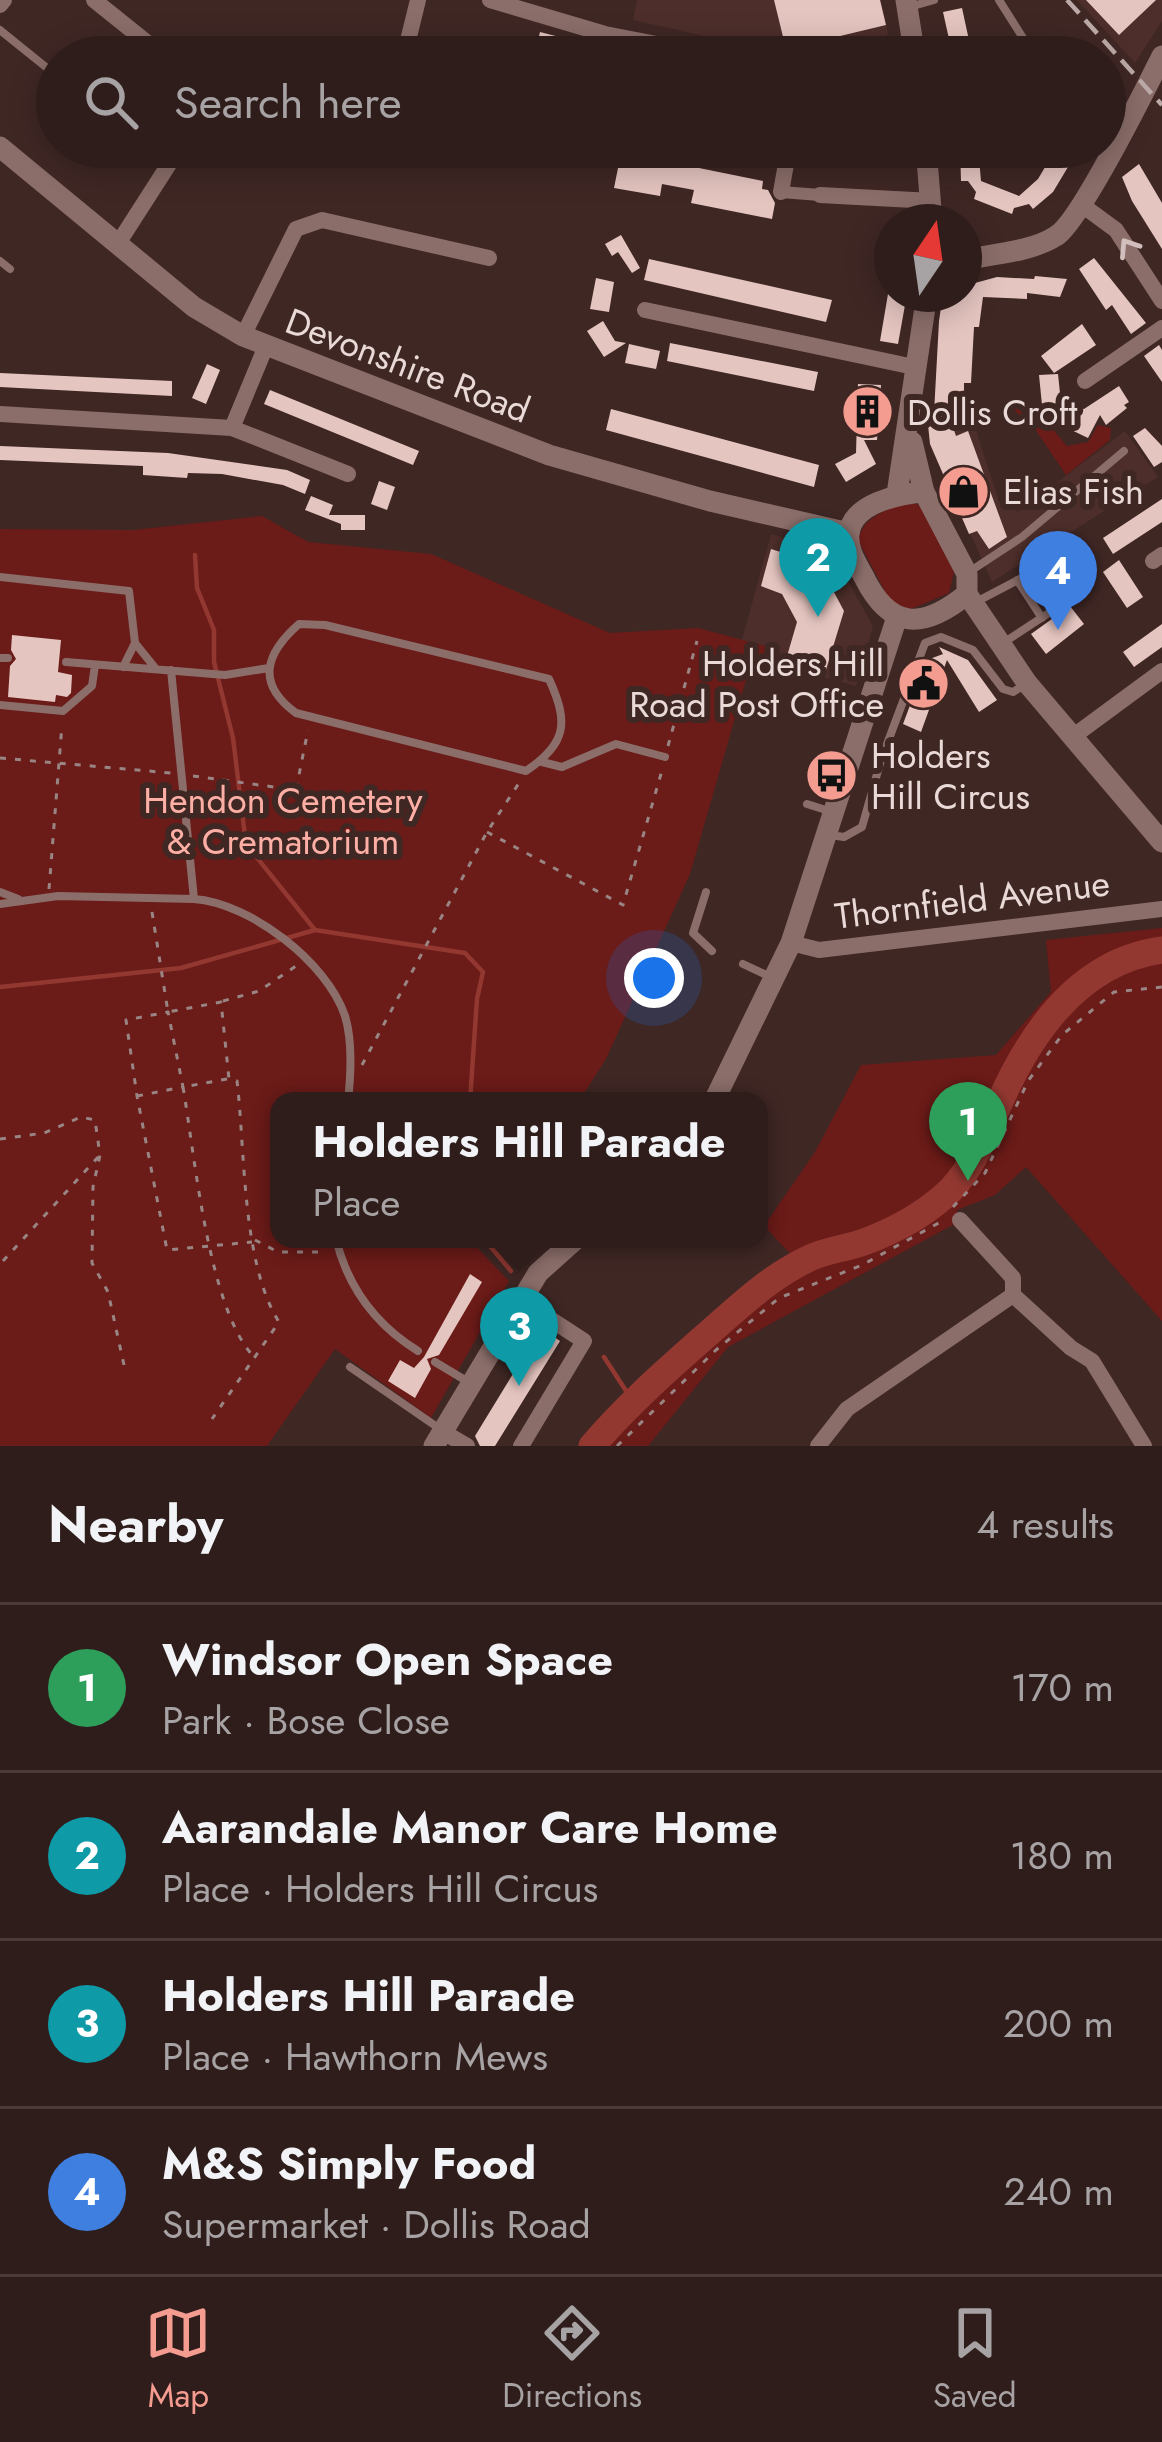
<!DOCTYPE html>
<html lang="en">
<head>
<meta charset="utf-8">
<style>
	body { margin:0; font-family:Jost,sans-serif; background:#3b2a28; color:#f1f3f6 }
	.compass { position:absolute; left:874px; top:204px; width:108px; height:108px; border-radius:50%; background:#2f1d1b; box-shadow:0 6px 30px #0003; rotate:13deg }
	.you { position:absolute; left:654px; top:978px; width:42px; height:42px; margin:-30px; border:9px solid #fff; border-radius:50%; background:#1a73e8; box-shadow:0 0 0 18px #1a73e833 }
	.badge { display:grid; place-items:center; width:78px; height:78px; border-radius:50%; background:#f59c91; color:#fff; font-size:39px; font-weight:700 }
	.pin { position:absolute; translate:-50% -99px; filter:drop-shadow(0 3px 6px #0008) }
	.pin::after { content:''; position:absolute; top:63px; width:42px; height:36px; background:inherit; clip-path:polygon(0 0,100% 0,50% 100%) }
	.popup { position:absolute; left:270px; top:1092px; width:498px; height:156px; box-sizing:border-box; display:grid; place-content:center; border-radius:24px; background:#2f1d1b; filter:drop-shadow(0 3px 9px #0005); font-size:39px; white-space:nowrap; color:#a7a2a3 }
	.popup b { font-size:45px; color:#f1f3f6 }
	.popup::after { content:''; position:absolute; left:50%; top:100%; margin-left:-24px; border:24px solid transparent; border-top-color:#2f1d1b }
	.list { margin:0; padding:0; list-style:none }
	h2 { display:flex; justify-content:space-between; align-items:center; height:156px; margin:0; padding:0 48px; font-size:51px }
	h2 small { font-size:39px; font-weight:400; color:#a7a2a3 }
	.list li { display:grid; grid-template-columns:78px 1fr auto; gap:36px; align-items:center; box-sizing:border-box; height:168px; padding:0 48px; border-top:3px solid #4a3b3a }
	.list b { display:block; font-size:45px; white-space:nowrap }
	.list p { margin:0; font-size:39px; white-space:nowrap; color:#a7a2a3 }
	.list em { font-size:39px; font-style:normal; color:#a7a2a3 }
	.icon { flex:none; width:66px; height:66px; fill:none; stroke:currentColor; stroke-width:2; stroke-linecap:round; stroke-linejoin:round }
	.map { position:relative; flex:none; width:1162px; height:1446px; overflow:hidden }
	.search { position:absolute; background:#2f1d1b; box-shadow:0 6px 30px #0003; left:36px; right:36px; top:36px; height:132px; display:flex; align-items:center; gap:30px; box-sizing:border-box; padding:0 42px; border-radius:66px; color:#a7a2a3; font-size:45px }
	.sheet { height:828px; background:#2f1d1b }
	nav { display:flex; justify-content:space-around; align-items:center; box-sizing:border-box; height:168px; border-top:3px solid #4a3b3a; background:#2f1d1b; font-size:33px; color:#a7a2a3 }
	nav a { display:grid; justify-items:center; gap:6px }
	nav .on { color:#f59c91 }
	.map>svg:first-child { display:block }
	.built { fill:#4d2e2a }
	.green { fill:#6b1b18 }
	.lines { fill:none; stroke-linecap:round; stroke-linejoin:round }
	.stream { stroke:#933831; stroke-width:4.5 }
	.river { stroke:#933831; stroke-width:27 }
	.building { fill:#e5c5c0 }
	.path { stroke:#998583; stroke-width:3; stroke-dasharray:6 9; stroke-linecap:butt }
	.service { stroke:#8b6e6a; stroke-width:8 }
	.pedestrian { stroke:#8b6e6a; stroke-width:12 }
	.minor { stroke:#8b6e6a; stroke-width:16 }
	.tertiary { stroke:#8b6e6a; stroke-width:21 }
	.secondary { stroke:#8b6e6a; stroke-width:21 }
	.rail { stroke:#bcaaa8; stroke-width:4.5; stroke-dasharray:18 9; stroke-linecap:butt }
	.oneway { stroke:#d2bebc }
	.labels { text-anchor:middle; dominant-baseline:central; stroke-width:12; stroke-linejoin:round; paint-order:stroke }
	.street-label { font-size:36px; fill:#e9d9d7; stroke:#3f2724 }
	.poi-label { font-size:36px; fill:#e9d9d7; stroke:#3f2724; text-anchor:start }
	.park-label { font-size:36px; fill:#fdafa5; stroke:#3f2724 }
</style>
</head>
<body>
<div class="map">
<svg width="1162" height="1446" viewBox="0 0 1162 1446">
	<rect width="100%" height="100%" fill="#3f2724"/>
	<!-- built -->
	<path class="built" d="M637 0H881L888 33 883 48 868 53 838 57 780 53 633 20Z
		M1077 0H1162V21L1135 63Z
		M934 404 969 408 999 502 1018 512 1125 431 1158 477 992 582 930 444Z
		M771 534 831 551 873 626 856 686 765 661 768 647 742 640Z"/>
	<!-- green -->
	<path class="green" d="M1048 407 1049 425 1067 446 1088 442 1098 425 1111 428 1110 440 1066 475 1035 429 1012 408Z
		M909 501 921 506 954 572 949 593 911 609 891 603 859 542C860 516 889 510 909 501Z
		M262 516 308 542 431 554 610 633 698 628 769 647 765 661 752 659 690 874 606 1059 579 1101H279V1239H469L509 1281 431 1418 335 1349 267 1446H0V529L133 530Z
		M1162 928V1321L1026 1167 995 1195 957 1210 958 1222 728 1347 648 1446H582C644 1375 712 1307 794 1258L764 1226 815 1152 861 1065 996 1055 1051 992 1046 940Z"/>
	<g class="lines">
		<!-- stream -->
		<path class="stream" d="M195 555 197 588 214 630V662L233 738 246 844 315 930
			M0 987 181 968 315 930 465 953 483 972 477 999 470 1101
			M484 1239 511 1271
			M604 1357 632 1400"/>
		<!-- river -->
		<path class="river" d="M592 1446C628 1404 668 1369 710 1332 742 1304 772 1275 812 1257 828 1250 847 1248 864 1242 891 1232 921 1216 943 1197 970 1175 985 1135 999 1104 1030 1033 1079 961 1162 950"/>
	</g>
	<!-- building -->
	<path class="building" d="M774 0H880L886 25 786 49Z
		M1086 0H1156L1119 35Z
		M962 8 972 54 953 57 943 12Z
		M540 32 579 42 575 57H534Z
		M554 147H598L594 162 553 151Z
		M665 147H703L699 168 763 181 762 189 768 190 775 203 772 219 691 203 694 190 662 184 660 196 614 188 621 153 663 161Z
		M960 147H978L981 181 1019 196 1038 179 1057 147H1080L1053 192 1033 209 1029 204 1014 208 1012 214 974 199 976 192 968 181H961Z
		M1139 164 1162 203V249L1132 201 1122 177Z
		M621 235 640 268 632 273 618 252 612 256 605 244Z
		M1094 258 1146 323 1131 334 1112 305 1106 310 1079 269Z
		M649 259 832 300 826 322 644 280Z
		M1035 276 1067 279 1060 297 1027 293V299L983 297 979 327H974L971 383H964V398H957V404H945L956 436 968 431 1007 537 989 549 977 531 969 534 930 444 927 415 934 413 939 321 943 294H964V286L997 277 1034 279Z
		M596 278 614 282 609 312 590 309Z
		M888 294H907L898 344 880 341Z
		M603 321 615 341 626 343 604 357 587 331Z
		M1082 324 1096 345 1054 373 1041 356Z
		M670 343 818 372 814 391 667 361Z
		M629 344 660 351 656 369 625 363Z
		M1159 345 1162 350V382L1144 356Z
		M207 364 220 370 206 404 192 398Z
		M0 373 172 381V396L0 387Z
		M1058 374 1061 403 1042 405 1039 375Z
		M858 384 881 385 877 440H864L876 464 846 482 835 464 856 453Z
		M1119 386 1129 402 1124 405 1127 408 1106 425 1100 415 1088 438 1061 425 1071 403 1084 409Z
		M270 390 419 451 413 465 264 404Z
		M611 409 819 465 814 487 606 430Z
		M1145 428 1162 446V462L1154 467 1133 436Z
		M0 446 168 453 287 470 310 480 305 494 283 485 222 474 188 473 187 478 143 475V466L0 460Z
		M379 481 395 487 387 510 371 504Z
		M311 496 333 505 329 515H365V530H341V524L305 510Z
		M1162 499V522L1113 554 1103 538Z
		M771 549 819 564 844 611 825 673 785 663 797 622 782 594 761 586Z
		M1119 560 1143 597 1127 608 1103 572Z
		M1070 606 1084 624 1046 654 1031 634Z
		M1162 624V647L1134 667 1123 652Z
		M12 635 61 640 58 672 72 675 71 693 67 697 56 695 55 702 8 697 10 666 16 659 11 650Z
		M939 647 968 660 997 700 979 712 947 660 921 732 903 724 927 660 943 654Z
		M470 1274 482 1282 439 1355 427 1359 431 1369 415 1398 388 1381 400 1360 414 1368 424 1357Z
		M541 1328 560 1341 495 1446H480L475 1436Z"/>
	<g class="lines">
		<!-- path -->
		<path class="path" d="M668 746 697 641
			M0 758 171 773
			M193 776 296 790 308 730
			M487 832 623 905 663 767
			M49 889 62 725
			M152 912 168 1012 221 1002 229 1079 237 1081 238 1090C245 1158 243 1265 279 1322L212 1419
			M223 1001 259 991 299 964
			M362 1065 487 832 521 780
			M227 1079 183 1087C195 1156 208 1308 254 1357
			M137 1096 183 1087 168 1012 126 1020 137 1096 167 1250 252 1242
			M0 1139 44 1133 81 1117 95 1120 100 1155 93 1187 92 1263 108 1292 124 1365
			M953 1207 985 1173 1028 1081 1062 1035 1114 992 1162 987
			M255 1240 278 1252H327
			M3 1261 99 1156
			M617 1446 716 1350 779 1298 862 1265 946 1219"/>
		<!-- service -->
		<path class="service" d="M999 0 1035 57
			M913 6 934 0
			M0 30 57 76
			M145 147 167 165
			M0 261 10 269
			M969 572 1022 537 1124 451
			M0 577 129 591 135 643 156 669
			M1017 580 1042 618
			M974 603 1035 571 1049 574 1063 598 1061 605 1003 643
			M299 624 325 625 549 679C569 723 567 743 526 771L296 713C255 683 266 653 299 624Z
			M0 658H8
			M66 662 225 675 269 668
			M123 667 135 643
			M171 670 194 899
			M0 705 63 711 92 686 95 665
			M840 711 864 717
			M542 762 562 767 616 744 665 757
			M807 804 829 811
			M830 835 844 837 862 827 881 760 925 643 941 637 973 650 1003 689 1013 692 1026 684
			M0 892 18 899
			M706 892 693 933 712 951
			M0 904 58 896 194 899C250 903 327 962 345 1016 353 1042 351 1074 348 1101
			M743 964 773 978
			M336 1239C348 1288 376 1325 418 1351
			M435 1362 470 1383
			M350 1367 443 1431"/>
		<!-- pedestrian -->
		<path class="pedestrian" d="M781 192 820 195"/>
		<!-- minor -->
		<path class="minor" d="M94 0 165 57
			M490 0 605 34 724 57
			M0 5 4 0
			M407 43 475 57
			M404 57 418 0
			M600 57 605 34
			M724 147 786 159
			M781 192 789 147
			M820 195 932 201
			M1082 205 1116 230 1162 301
			M119 242 180 147
			M645 310 914 367
			M243 336 296 229 322 220 489 258
			M1085 381 1162 328
			M0 414 232 428 348 474
			M232 428 266 346
			M1153 561 1162 555
			M1071 738 1162 671
			M791 943 819 950 1162 909
			M960 1220 1013 1278V1295
			M521 1300 584 1341 521 1446
			M443 1432 467 1446
			M818 1446 847 1409 1013 1295 1071 1348 1092 1361 1144 1446"/>
		<!-- tertiary -->
		<path class="tertiary" d="M0 147 194 307 243 336 549 455 710 501 849 533
			M964 260C993 254 1031 252 1056 236 1079 223 1146 88 1162 56"/>
		<!-- secondary -->
		<path class="secondary" d="M906 0 915 57
			M926 147 932 222
			M912 442 924 492 967 574V594
			M924 492C899 494 852 503 849 534 847 549 857 564 864 577 890 630 923 630 967 594
			M897 494 927 294
			M967 594 1027 683 1162 842
			M714 1101 791 943 897 617
			M434 1446 538 1273 576 1239"/>
		<!-- rail -->
		<path class="rail" d="M1067 0 1162 105"/>
	</g>
	<!-- one-way arrows -->
	<defs><path id="oneway-chevron" d="M-2-3.5L2.5 0L-2 3.5" fill="none" stroke-width="1.6" stroke-linecap="round" stroke-linejoin="round" transform="scale(3)"/></defs>
	<use class="oneway" href="#oneway-chevron" transform="translate(1128 247) rotate(-123)"/>
	<!-- icons -->
	<defs>
		<symbol id="building-disc" viewBox="-11 -11 22 22"><circle r="9.5" fill="#f59c91" stroke="#3f2724"/><path d="M-4-6H4V6H1V3H-1V6H-4ZM-2.5-4.3h1.7v1.8h-1.7ZM.8-4.3h1.7v1.8H.8ZM-2.5-1h1.7V.8h-1.7ZM.8-1h1.7V.8H.8Z" fill="#111"/></symbol>
		<symbol id="shop-disc" viewBox="-11 -11 22 22"><circle r="9.5" fill="#f59c91" stroke="#3f2724"/><path d="M-5-2.5h2.3a2.7 3.5 0 0 1 5.4 0H5L5.5 6h-11ZM-1.5-2.5h3a1.5 2.3 0 0 0-3 0Z" fill="#111"/></symbol>
		<symbol id="civic-disc" viewBox="-11 -11 22 22"><circle r="9.5" fill="#f59c91" stroke="#3f2724"/><path d="M-.6-6.5H3V-4.5H.6V-3L4-1V1h2V6H-6V1h2V-1L-.6-3ZM-1.2 2.5V6h2.4V2.5Z" fill="#111"/></symbol>
		<symbol id="bus-disc" viewBox="-11 -11 22 22"><circle r="9.5" fill="#f59c91" stroke="#3f2724"/><path d="M-5-6H5V4H4V6H2V4H-2V6H-4V4H-5ZM-3.5-4V0h7V-4ZM-3.5 1.2v1.5H-2V1.2ZM2 1.2v1.5H3.5V1.2Z" fill="#111"/></symbol>
	</defs>
	<g fill-rule="evenodd">
		<use href="#building-disc" x="838" y="382" width="59" height="59"/>
		<use href="#shop-disc" x="934" y="462" width="59" height="59"/>
		<use href="#civic-disc" x="894" y="654" width="59" height="59"/>
		<use href="#bus-disc" x="802" y="746" width="59" height="59"/>
	</g>
	<g class="labels">
		<!-- street labels -->
		<g class="street-label">
			<text transform="translate(408 365) rotate(21)">Devonshire Road</text>
			<text transform="translate(972 899) rotate(-7)">Thornfield Avenue</text>
		</g>
		<!-- poi labels -->
		<g class="poi-label">
			<text x="907" y="412">Dollis Croft</text>
			<text x="1003" y="491">Elias Fish</text>
			<text x="884" y="663" text-anchor="end">Holders Hill<tspan x="884" dy="41">Road Post Office</tspan></text>
			<text x="871" y="755">Holders<tspan x="871" dy="41">Hill Circus</tspan></text>
		</g>
		<!-- park labels -->
		<g class="park-label">
			<text x="283" y="800">Hendon Cemetery<tspan x="283" dy="41">&amp; Crematorium</tspan></text>
		</g>
	</g>
</svg>
<svg class="compass" viewBox="-18 -18 36 36"><path d="M0-13l5 13h-10z" fill="#e53935"/><path d="M0 13l5-13h-10z" fill="#a7a2a3"/></svg>
<div class="you"></div>
<div class="pin badge" style="left:968px;top:1181px;background:#2e9e5b">1</div>
<div class="pin badge" style="left:818px;top:617px;background:#0f9aa8">2</div>
<div class="pin badge" style="left:519px;top:1386px;background:#0f9aa8">3</div>
<div class="popup"><b>Holders Hill Parade</b>Place</div>
<div class="pin badge" style="left:1058px;top:630px;background:#3f7fe0">4</div>
<div class="search"><svg class="icon" aria-label="search" viewBox="0 0 24 24"><circle cx="10" cy="10" r="6"/><path d="M15 15l6 6"/></svg>Search here</div>
</div>
<section class="sheet">
<h2>Nearby<small>4 results</small></h2>
<ul class="list">
<li><span class="badge" style="background:#2e9e5b">1</span><div><b>Windsor Open Space</b><p>Park · Bose Close</p></div><em>170 m</em></li>
<li><span class="badge" style="background:#0f9aa8">2</span><div><b>Aarandale Manor Care Home</b><p>Place · Holders Hill Circus</p></div><em>180 m</em></li>
<li><span class="badge" style="background:#0f9aa8">3</span><div><b>Holders Hill Parade</b><p>Place · Hawthorn Mews</p></div><em>200 m</em></li>
<li><span class="badge" style="background:#3f7fe0">4</span><div><b>M&amp;S Simply Food</b><p>Supermarket · Dollis Road</p></div><em>240 m</em></li>
</ul>
</section>
<nav>
<a class="on"><svg class="icon" aria-label="map" viewBox="0 0 24 24"><path d="M3 6l6-2 6 2 6-2v14l-6 2-6-2-6 2zM9 4v14M15 6v14"/></svg>Map</a>
<a><svg class="icon" aria-label="directions" viewBox="0 0 24 24"><path d="M12 3l9 9-9 9-9-9zM9 14v-3h6M13 9l2 2-2 2"/></svg>Directions</a>
<a><svg class="icon" aria-label="saved" viewBox="0 0 24 24"><path d="M7 4h10v16l-5-4-5 4z"/></svg>Saved</a>
</nav>
</body>
</html>
